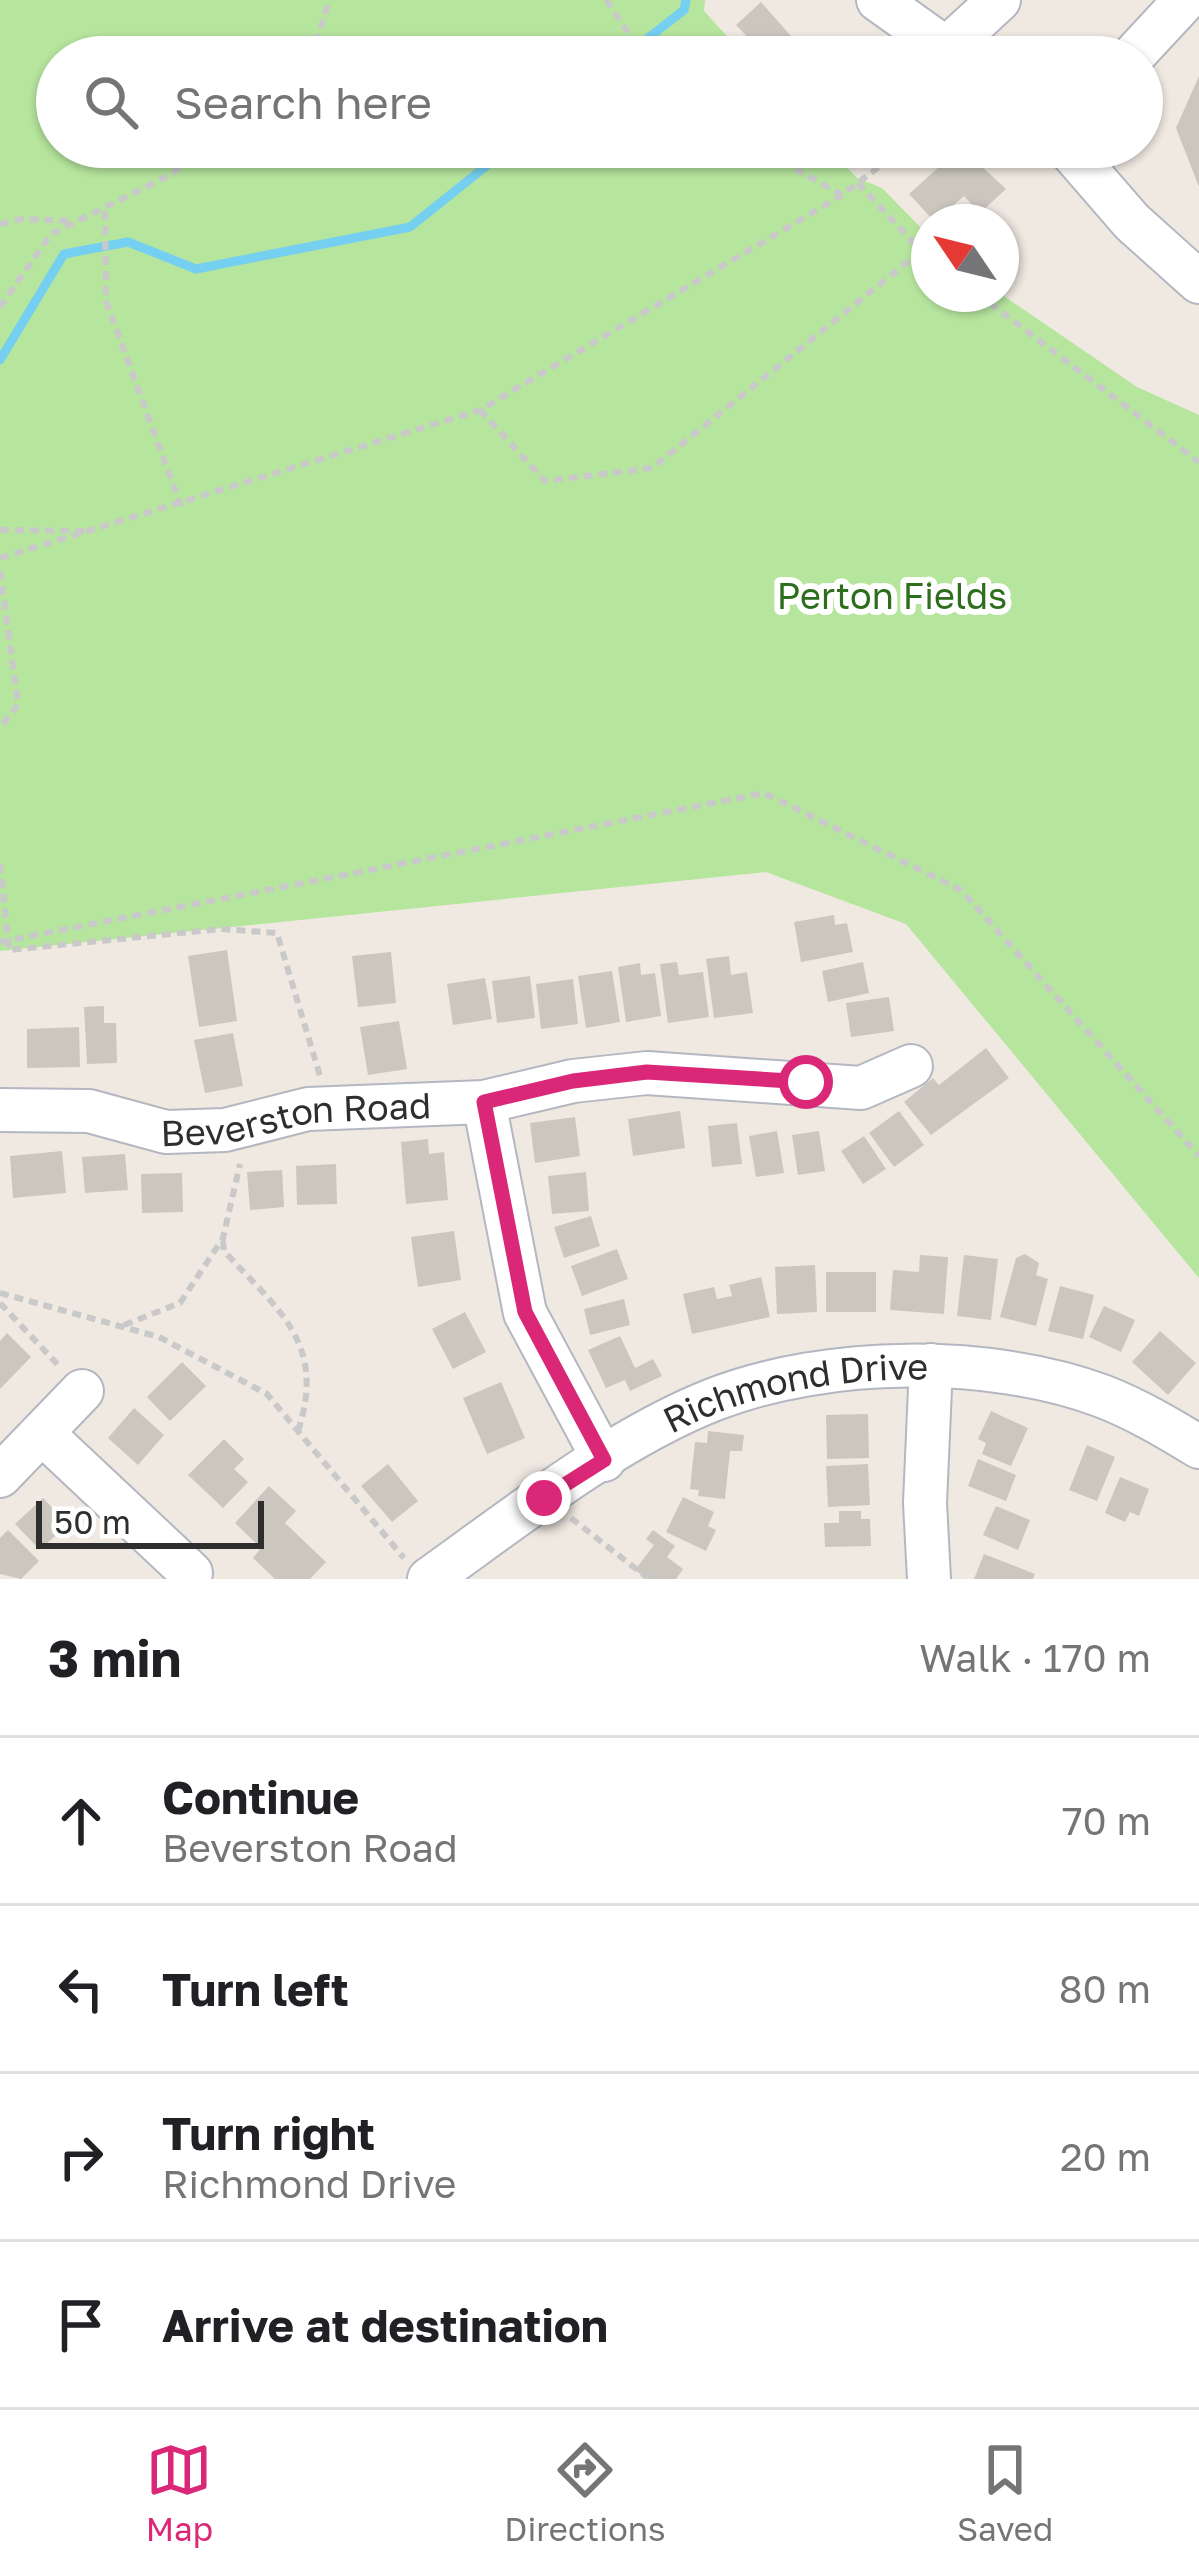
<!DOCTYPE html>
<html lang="en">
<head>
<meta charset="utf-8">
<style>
	body { margin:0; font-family:"Golos Text",sans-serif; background:#f2f2f2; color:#202124 }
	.compass { position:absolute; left:911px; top:204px; width:108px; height:108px; border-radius:50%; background:#fff; box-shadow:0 3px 9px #0004; rotate:305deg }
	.scale { position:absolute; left:36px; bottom:30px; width:228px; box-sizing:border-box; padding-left:12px; border:6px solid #2e2e2e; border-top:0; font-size:33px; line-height:42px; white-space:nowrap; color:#2e2e2e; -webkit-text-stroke:9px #fff; paint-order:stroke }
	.stop { position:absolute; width:36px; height:36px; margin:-27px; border:9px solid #db2777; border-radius:50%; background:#fff }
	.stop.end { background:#db2777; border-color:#fff; box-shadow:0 3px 12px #0008 }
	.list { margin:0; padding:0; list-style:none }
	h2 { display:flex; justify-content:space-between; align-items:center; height:156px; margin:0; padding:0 48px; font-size:51px }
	h2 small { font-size:39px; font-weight:400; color:#757577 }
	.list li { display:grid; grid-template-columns:78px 1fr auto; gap:36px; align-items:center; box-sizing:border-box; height:168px; padding:0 48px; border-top:3px solid #e0e0e0 }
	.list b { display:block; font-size:45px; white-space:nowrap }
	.list p { margin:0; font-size:39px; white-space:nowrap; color:#757577 }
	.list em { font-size:39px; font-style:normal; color:#757577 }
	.icon { flex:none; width:66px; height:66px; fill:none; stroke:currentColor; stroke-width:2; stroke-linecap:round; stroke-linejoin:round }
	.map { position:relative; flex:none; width:1199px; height:1579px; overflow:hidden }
	.search { position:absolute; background:#fff; box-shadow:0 3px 9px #0004; left:36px; right:36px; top:36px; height:132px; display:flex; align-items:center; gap:30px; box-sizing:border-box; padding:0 42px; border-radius:66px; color:#757577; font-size:45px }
	.sheet { height:828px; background:#fff }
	nav { display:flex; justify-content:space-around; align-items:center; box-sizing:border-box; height:168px; border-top:3px solid #e0e0e0; background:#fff; font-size:33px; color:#757577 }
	nav a { display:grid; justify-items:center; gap:6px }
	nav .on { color:#db2777 }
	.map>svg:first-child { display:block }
	.green { fill:#b6e59e }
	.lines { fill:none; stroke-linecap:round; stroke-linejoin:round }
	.stream { stroke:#75cff0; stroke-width:9 }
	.building { fill:#cbc7bf }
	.minor-casing { stroke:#b4b7c1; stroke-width:46 }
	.path { stroke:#c9c9c9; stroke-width:6; stroke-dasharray:9 6; stroke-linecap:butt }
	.minor { stroke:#fff; stroke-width:42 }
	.route { stroke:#db2777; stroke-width:15 }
	.labels { text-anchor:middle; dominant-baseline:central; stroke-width:12; stroke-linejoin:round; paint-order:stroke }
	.park-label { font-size:36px; fill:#2c6e1b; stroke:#fff }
	.street-label { font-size:36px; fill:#2e2e2e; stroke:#fff }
</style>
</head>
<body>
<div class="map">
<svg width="1199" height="1579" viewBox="0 0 1199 1579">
	<rect width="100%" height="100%" fill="#efe9e1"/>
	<!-- green -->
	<path class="green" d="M0 0H705L704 11 746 57H57V147H828L857 178 882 188 929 236V294H1001L1137 387 1199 415V1278L906 924 766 872 0 951Z"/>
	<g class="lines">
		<!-- stream -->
		<path class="stream" d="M624 57 684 10 686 0
			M0 360 64 254 128 242 196 269 410 227 510 147"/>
	</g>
	<!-- building -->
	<path class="building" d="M761 2 791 36 767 57 736 25Z
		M1199 76V187L1176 128Z
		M961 147 1006 189 980 213 964 196 935 222 909 194Z
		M834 915 835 925 847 923 853 952 801 962 794 922Z
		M227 950 237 1021 199 1027 188 956Z
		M391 952 396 1003 358 1007 352 956Z
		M729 956 731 975 747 972 753 1013 714 1018 706 959Z
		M677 962 679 975 703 972 709 1017 668 1023 660 964Z
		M863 962 869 993 828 1002 822 971Z
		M640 963 641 975 655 973 661 1016 626 1022 618 967Z
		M612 971 620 1022 586 1028 578 976Z
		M530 976 535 1018 497 1023 492 981Z
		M485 978 492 1019 453 1025 447 984Z
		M573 979 578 1024 541 1029 536 984Z
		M889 997 894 1031 851 1037 846 1003Z
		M104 1006V1023H116L117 1063 87 1064 84 1007Z
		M399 1021 407 1069 368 1075 360 1027Z
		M79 1027 80 1067 27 1068V1029Z
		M233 1033 243 1086 205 1093 194 1040Z
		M986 1048 1009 1078 931 1135 904 1102 933 1078 939 1085Z
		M680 1111 685 1148 633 1156 628 1119Z
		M899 1111 924 1145 894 1167 869 1133Z
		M575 1117 580 1156 535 1163 530 1123Z
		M737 1123 742 1164 712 1167 708 1126Z
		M777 1131 784 1173 756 1177 749 1136Z
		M819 1131 825 1171 798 1175 792 1135Z
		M864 1136 886 1169 863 1184 841 1151Z
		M428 1139 429 1154 444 1152 448 1200 406 1204 401 1142Z
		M62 1151 66 1193 13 1198 10 1156Z
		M125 1154 128 1190 85 1193 82 1157Z
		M336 1164 337 1204 297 1205 296 1166Z
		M282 1170 284 1207 250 1210 247 1172Z
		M586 1172 589 1211 552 1214 548 1176Z
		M182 1173 183 1212 142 1213 141 1174Z
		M591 1216 600 1246 564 1258 554 1227Z
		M454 1231 461 1280 418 1287 411 1237Z
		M617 1249 628 1279 582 1296 571 1266Z
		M1025 1254 1039 1263 1036 1275 1048 1279 1036 1326 1000 1317 1016 1258Z
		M920 1255 948 1257 944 1314 890 1310 893 1270 919 1272Z
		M964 1255 998 1259 991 1320 957 1316Z
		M815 1265 817 1312 777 1314 775 1267Z
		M826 1272H876V1312H826Z
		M761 1277 770 1317 692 1334 683 1294 714 1287 717 1299 732 1296 729 1285Z
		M1060 1286 1094 1295 1083 1339 1048 1331Z
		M624 1299 630 1325 590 1335 584 1309Z
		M1104 1306 1135 1320 1121 1352 1089 1337Z
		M465 1312 486 1352 453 1369 432 1329Z
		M1160 1331 1196 1363 1168 1395 1132 1362Z
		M7 1333 31 1357 0 1389V1341Z
		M620 1336 635 1368 653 1359 662 1376 630 1391 625 1380 606 1388 588 1350Z
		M182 1362 206 1386 170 1421 147 1397Z
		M501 1382 525 1438 487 1454 463 1398Z
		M134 1408 164 1435 138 1465 108 1438Z
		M991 1411 1028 1428 1011 1466 982 1454 986 1443 978 1439Z
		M868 1414 869 1458 827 1459 826 1415Z
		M708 1431 744 1435 742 1451H730L725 1499 698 1496 699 1490 690 1489 695 1442 707 1443Z
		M224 1439 244 1459 234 1469 248 1482 223 1508 188 1475Z
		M1087 1445 1115 1457 1097 1501 1069 1490Z
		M978 1459 1016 1475 1006 1501 968 1486Z
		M388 1464 418 1501 392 1522 361 1486Z
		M868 1464 870 1505 828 1507 826 1466Z
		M1120 1477 1149 1489 1139 1516 1130 1512 1125 1522 1105 1513Z
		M269 1486 296 1511 285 1523 326 1562 310 1579H275L253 1558 261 1548 235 1523Z
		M683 1497 714 1512 708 1526 716 1530 706 1551 666 1532Z
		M43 1498 68 1524 40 1550 15 1524Z
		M996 1506 1030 1520 1018 1550 983 1535Z
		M839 1511H861V1519H870L871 1546 825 1547 824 1523H839Z
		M8 1530 39 1561 21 1579 0 1574V1538Z
		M653 1530 675 1546 667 1557 683 1569 676 1579H647L635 1570 654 1545 646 1539Z
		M984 1554 1035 1574 1033 1579H974Z"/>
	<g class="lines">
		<defs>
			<g id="minor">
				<path d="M878 0 958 57"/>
				<path d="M947 48 999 0"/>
				<path d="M1132 57 1185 0"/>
				<path d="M1067 147 1132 222 1199 282"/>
				<path d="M484 1102 525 1313 604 1460"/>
				<path id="s1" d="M0 1110 89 1111 166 1132 225 1130 308 1109 484 1102 573 1081 647 1073 861 1088 911 1066"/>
				<path d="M43 1434 191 1573"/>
				<path d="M0 1476 82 1391"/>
				<path id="s2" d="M429 1579C516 1517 615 1438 715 1399 827 1356 989 1354 1102 1396 1136 1409 1168 1428 1199 1447"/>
				<path d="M929 1579 925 1503 931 1365"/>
			</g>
		</defs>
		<!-- minor casing -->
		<use href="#minor" class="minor-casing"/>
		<!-- path -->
		<path class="path" d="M606 0 645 57
			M312 57 329 0
			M756 147 842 195
			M858 183 921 251
			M105 211 106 301 181 506
			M0 224 22 219 74 221
			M978 294 1199 462
			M0 307 51 234 170 175 205 147
			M480 410 545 481 652 468 921 251 929 257
			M0 530 85 531
			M0 558 480 410 842 195 905 147
			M0 571 18 704 0 728
			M0 864 9 950 221 929 277 933 320 1076
			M0 942 764 793 961 890 1199 1156
			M223 1241 224 1251C278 1310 327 1343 298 1431
			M0 1293 159 1337 267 1394 404 1558
			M0 1303 59 1366
			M124 1325 180 1303 223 1238 240 1164
			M571 1518 649 1579"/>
		<!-- minor -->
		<use href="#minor" class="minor"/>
	</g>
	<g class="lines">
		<!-- route -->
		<path class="route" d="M544 1498 604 1460 525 1312 484 1102 573 1081 647 1072 806 1082"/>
	</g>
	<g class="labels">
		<!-- park labels -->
		<g class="park-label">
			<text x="892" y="595">Perton Fields</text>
		</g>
		<!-- street labels -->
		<g class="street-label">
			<text stroke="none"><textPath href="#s1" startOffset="300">Beverston Road</textPath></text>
			<text stroke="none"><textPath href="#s2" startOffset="420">Richmond Drive</textPath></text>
		</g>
	</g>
</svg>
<svg class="compass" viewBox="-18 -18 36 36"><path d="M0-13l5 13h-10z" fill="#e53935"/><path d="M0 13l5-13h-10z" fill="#757577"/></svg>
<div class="scale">50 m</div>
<div class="stop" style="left:806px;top:1082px"></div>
<div class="stop end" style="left:544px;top:1498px"></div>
<div class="search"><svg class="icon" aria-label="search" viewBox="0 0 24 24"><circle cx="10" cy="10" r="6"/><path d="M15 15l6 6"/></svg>Search here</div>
</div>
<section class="sheet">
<h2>3 min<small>Walk · 170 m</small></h2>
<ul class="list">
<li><svg class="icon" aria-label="ahead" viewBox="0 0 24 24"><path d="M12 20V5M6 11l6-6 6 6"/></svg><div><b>Continue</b><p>Beverston Road</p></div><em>70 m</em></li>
<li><svg class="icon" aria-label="left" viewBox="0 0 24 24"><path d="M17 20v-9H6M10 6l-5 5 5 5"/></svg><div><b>Turn left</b></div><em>80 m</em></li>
<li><svg class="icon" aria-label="right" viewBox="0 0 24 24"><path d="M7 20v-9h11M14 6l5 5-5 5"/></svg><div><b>Turn right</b><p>Richmond Drive</p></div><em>20 m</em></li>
<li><svg class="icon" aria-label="arrive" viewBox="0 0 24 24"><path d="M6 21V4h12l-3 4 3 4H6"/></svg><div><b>Arrive at destination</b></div></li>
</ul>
</section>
<nav>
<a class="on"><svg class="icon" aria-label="map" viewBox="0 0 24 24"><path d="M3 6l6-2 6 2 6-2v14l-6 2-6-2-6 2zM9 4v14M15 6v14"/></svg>Map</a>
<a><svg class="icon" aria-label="directions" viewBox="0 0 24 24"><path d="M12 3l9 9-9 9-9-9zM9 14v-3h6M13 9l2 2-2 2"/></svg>Directions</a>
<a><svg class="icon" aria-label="saved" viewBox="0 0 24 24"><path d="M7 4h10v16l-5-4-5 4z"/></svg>Saved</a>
</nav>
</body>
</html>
